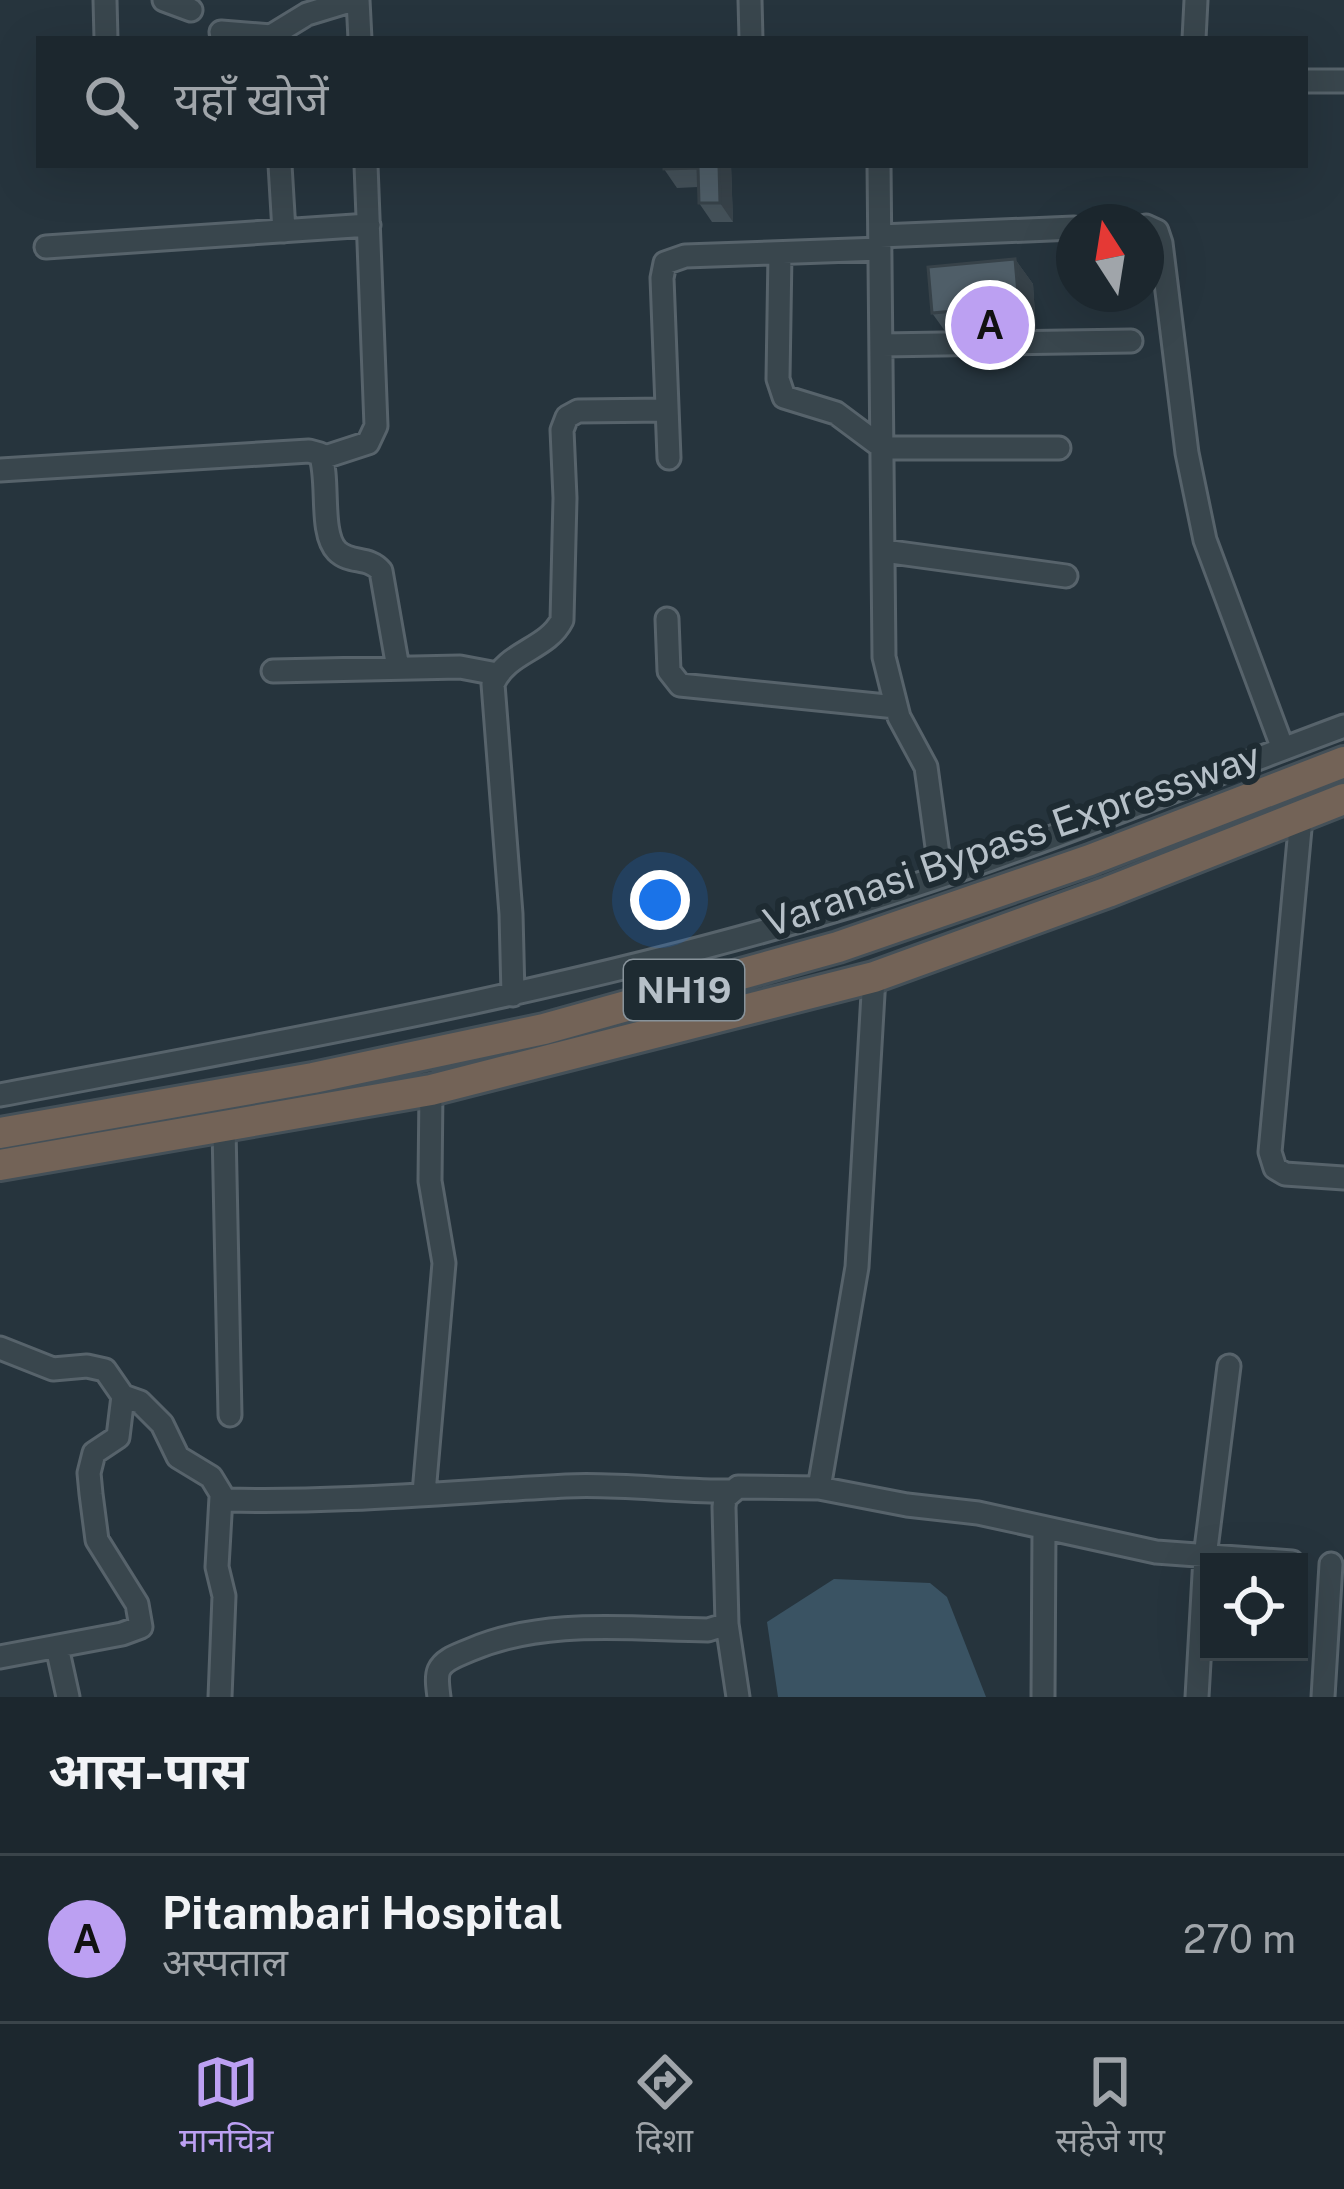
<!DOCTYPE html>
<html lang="hi">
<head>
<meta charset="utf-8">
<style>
	body { margin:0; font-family:"Public Sans","Noto Sans Devanagari",sans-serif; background:#252f36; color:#f1f3f6 }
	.controls { position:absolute; right:36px; bottom:36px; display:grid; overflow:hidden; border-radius:0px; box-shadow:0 12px 48px #0002 }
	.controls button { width:108px; height:108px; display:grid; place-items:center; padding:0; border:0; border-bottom:3px solid #3a444a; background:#1c272e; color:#f1f3f6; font:60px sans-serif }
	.compass { position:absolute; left:1056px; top:204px; width:108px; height:108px; border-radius:50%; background:#1c272e; box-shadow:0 12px 48px #0002; rotate:348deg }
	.you { position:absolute; left:660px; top:900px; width:42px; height:42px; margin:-30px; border:9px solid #fff; border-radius:50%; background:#1a73e8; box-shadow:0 0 0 18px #1a73e833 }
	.badge { display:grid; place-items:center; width:78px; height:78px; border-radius:50%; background:#bca0f2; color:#111; font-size:39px; font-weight:700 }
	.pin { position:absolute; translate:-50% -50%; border:6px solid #fff; box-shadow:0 3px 12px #0006 }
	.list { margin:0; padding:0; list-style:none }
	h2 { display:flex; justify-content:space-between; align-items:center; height:156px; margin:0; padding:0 48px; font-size:51px }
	h2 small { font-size:39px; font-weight:400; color:#a0a5aa }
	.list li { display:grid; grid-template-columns:78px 1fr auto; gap:36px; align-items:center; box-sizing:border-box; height:168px; padding:0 48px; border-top:3px solid #3a444a }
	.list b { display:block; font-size:45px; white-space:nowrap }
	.list p { margin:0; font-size:39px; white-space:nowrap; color:#a0a5aa }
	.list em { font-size:39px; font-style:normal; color:#a0a5aa }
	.icon { flex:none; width:66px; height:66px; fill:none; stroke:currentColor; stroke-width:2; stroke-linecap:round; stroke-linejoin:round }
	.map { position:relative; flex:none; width:1344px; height:1697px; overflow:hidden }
	.search { position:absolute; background:#1c272e; box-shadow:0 12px 48px #0002; left:36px; right:36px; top:36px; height:132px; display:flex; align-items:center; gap:30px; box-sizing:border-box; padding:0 42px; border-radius:0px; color:#a0a5aa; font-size:45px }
	.sheet { height:324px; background:#1c272e }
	nav { display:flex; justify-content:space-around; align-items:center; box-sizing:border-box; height:168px; border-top:3px solid #3a444a; background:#1c272e; font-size:33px; color:#a0a5aa }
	nav a { display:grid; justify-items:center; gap:6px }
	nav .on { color:#bca0f2 }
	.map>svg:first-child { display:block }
	.water { fill:#3a5363 }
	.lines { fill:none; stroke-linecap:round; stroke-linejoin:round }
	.minor-casing { stroke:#57636b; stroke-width:27 }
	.highway-casing { stroke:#445058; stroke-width:36 }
	.minor { stroke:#39464d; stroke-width:21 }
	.highway { stroke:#736357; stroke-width:30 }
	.wall { fill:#445159 }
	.shaded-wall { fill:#374249 }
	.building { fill:#4f5e68; stroke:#374249; stroke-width:3 }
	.labels { text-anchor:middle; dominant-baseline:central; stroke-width:12; stroke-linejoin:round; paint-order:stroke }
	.shield { fill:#1e2b32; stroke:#88939b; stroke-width:3 }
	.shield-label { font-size:36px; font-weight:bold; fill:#b6c0c8 }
	.street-label { font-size:39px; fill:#b6c0c8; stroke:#1e2b32 }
</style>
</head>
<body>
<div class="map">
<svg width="1344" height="1697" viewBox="0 0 1344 1697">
	<rect width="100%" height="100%" fill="#26343d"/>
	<!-- water -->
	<path class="water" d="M834 1579 930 1583 947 1597 986 1697H778L767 1622Z"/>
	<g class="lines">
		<defs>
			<path id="minor" d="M105 0 106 39
				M164 0 191 10
				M358 0 360 39
				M750 0 751 39
				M221 32 271 36 307 14 353 0
				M1194 39 1196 0
				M1305 81H1344
				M280 165 284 231
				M879 165 884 657 899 717 926 767 941 876
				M1146 226 1157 231 1161 243 1187 453 1205 540 1283 749
				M880 236 1074 228
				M46 247 369 225
				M780 253 778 379 784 397 836 413 883 448H1059
				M882 345 1131 341
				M322 458 368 443 376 426 366 165
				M669 458 662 278 665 263 685 256 880 249
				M0 470 309 451 320 454C330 479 319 533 337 551 350 564 369 556 381 571L398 668
				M884 551 1066 576
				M667 619 669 671 680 685 896 707
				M273 671 460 667 497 674
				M1301 818 1270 1152 1275 1168 1285 1174 1344 1178
				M513 995 511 914 493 684C507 651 547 650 562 620L565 498 562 430 567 417 578 411 667 410
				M0 1095C285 1041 572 991 850 906 1017 855 1180 787 1344 726
				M224 1129 230 1415
				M0 1348 53 1369 87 1366 105 1370 123 1396 140 1402 162 1424 178 1457 211 1477 225 1500C339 1503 452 1492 566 1486 620 1483 676 1492 731 1491
				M819 1488 857 1267 874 977
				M424 1493 444 1263 430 1181 431 1090
				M727 1624 738 1697
				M57 1647 68 1697
				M0 1657 122 1634 141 1627 137 1604 97 1540 91 1494 89 1473 94 1453 118 1437 123 1396
				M220 1697 224 1596 217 1567 221 1497
				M439 1697C438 1689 436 1677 439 1670 444 1659 459 1655 470 1650 544 1618 629 1629 708 1630L727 1624 724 1507 725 1498 738 1487 819 1488 907 1505 978 1513 1156 1552 1292 1562
				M1043 1697 1044 1529
				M1197 1697 1205 1557 1229 1366
				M1323 1697 1331 1564"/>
			<path id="highway" d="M0 1133 313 1078 544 1029 838 947 1090 860 1344 762
				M0 1165 431 1090 874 977 1108 892 1344 799"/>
		</defs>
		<!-- minor casing -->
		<use href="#minor" class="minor-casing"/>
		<!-- highway casing -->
		<use href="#highway" class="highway-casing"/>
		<!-- minor -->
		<use href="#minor" class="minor"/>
		<!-- highway -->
		<use href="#highway" class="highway"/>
	</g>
	<!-- wall -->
	<path class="wall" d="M731 165 733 222H712L699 203 698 187 677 188 664 169Z
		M1015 259 1033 284 1036 330 950 338 932 313Z"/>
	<!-- shaded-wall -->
	<path class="shaded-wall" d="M719 165H731L733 222 720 203Z
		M1015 259 1033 284 1036 330 1019 305Z"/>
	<!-- building -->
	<path class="building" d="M664 165H719L720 203H699L698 168 664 169Z
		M1015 259 1019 305 932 313 928 267Z"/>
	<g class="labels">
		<!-- shield labels -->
		<rect class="shield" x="624" y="960" width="120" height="60" rx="9"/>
		<g class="shield-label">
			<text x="684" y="990">NH19</text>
		</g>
		<!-- street labels -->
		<g class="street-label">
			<text transform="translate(1012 839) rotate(-19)">Varanasi Bypass Expressway</text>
		</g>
	</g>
</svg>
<div class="controls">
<button><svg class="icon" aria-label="locate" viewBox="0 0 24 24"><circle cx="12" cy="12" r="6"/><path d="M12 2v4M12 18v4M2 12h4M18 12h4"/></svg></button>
</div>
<svg class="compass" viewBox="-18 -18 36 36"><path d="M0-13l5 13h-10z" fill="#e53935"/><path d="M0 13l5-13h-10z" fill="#a0a5aa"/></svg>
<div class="you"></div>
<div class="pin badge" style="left:990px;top:325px">A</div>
<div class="search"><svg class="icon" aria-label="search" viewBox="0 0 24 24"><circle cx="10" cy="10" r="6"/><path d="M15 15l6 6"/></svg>यहाँ खोजें</div>
</div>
<section class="sheet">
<h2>आस-पास<small></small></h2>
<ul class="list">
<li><span class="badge">A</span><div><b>Pitambari Hospital</b><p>अस्पताल</p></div><em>270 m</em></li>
</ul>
</section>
<nav>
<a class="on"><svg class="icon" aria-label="map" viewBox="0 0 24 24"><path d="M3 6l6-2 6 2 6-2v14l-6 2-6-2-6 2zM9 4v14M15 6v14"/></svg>मानचित्र</a>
<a><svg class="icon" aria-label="directions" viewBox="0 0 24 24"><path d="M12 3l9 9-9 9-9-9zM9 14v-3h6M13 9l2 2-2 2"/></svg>दिशा</a>
<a><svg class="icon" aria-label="saved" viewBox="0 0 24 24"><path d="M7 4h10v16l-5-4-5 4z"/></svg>सहेजे गए</a>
</nav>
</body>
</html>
